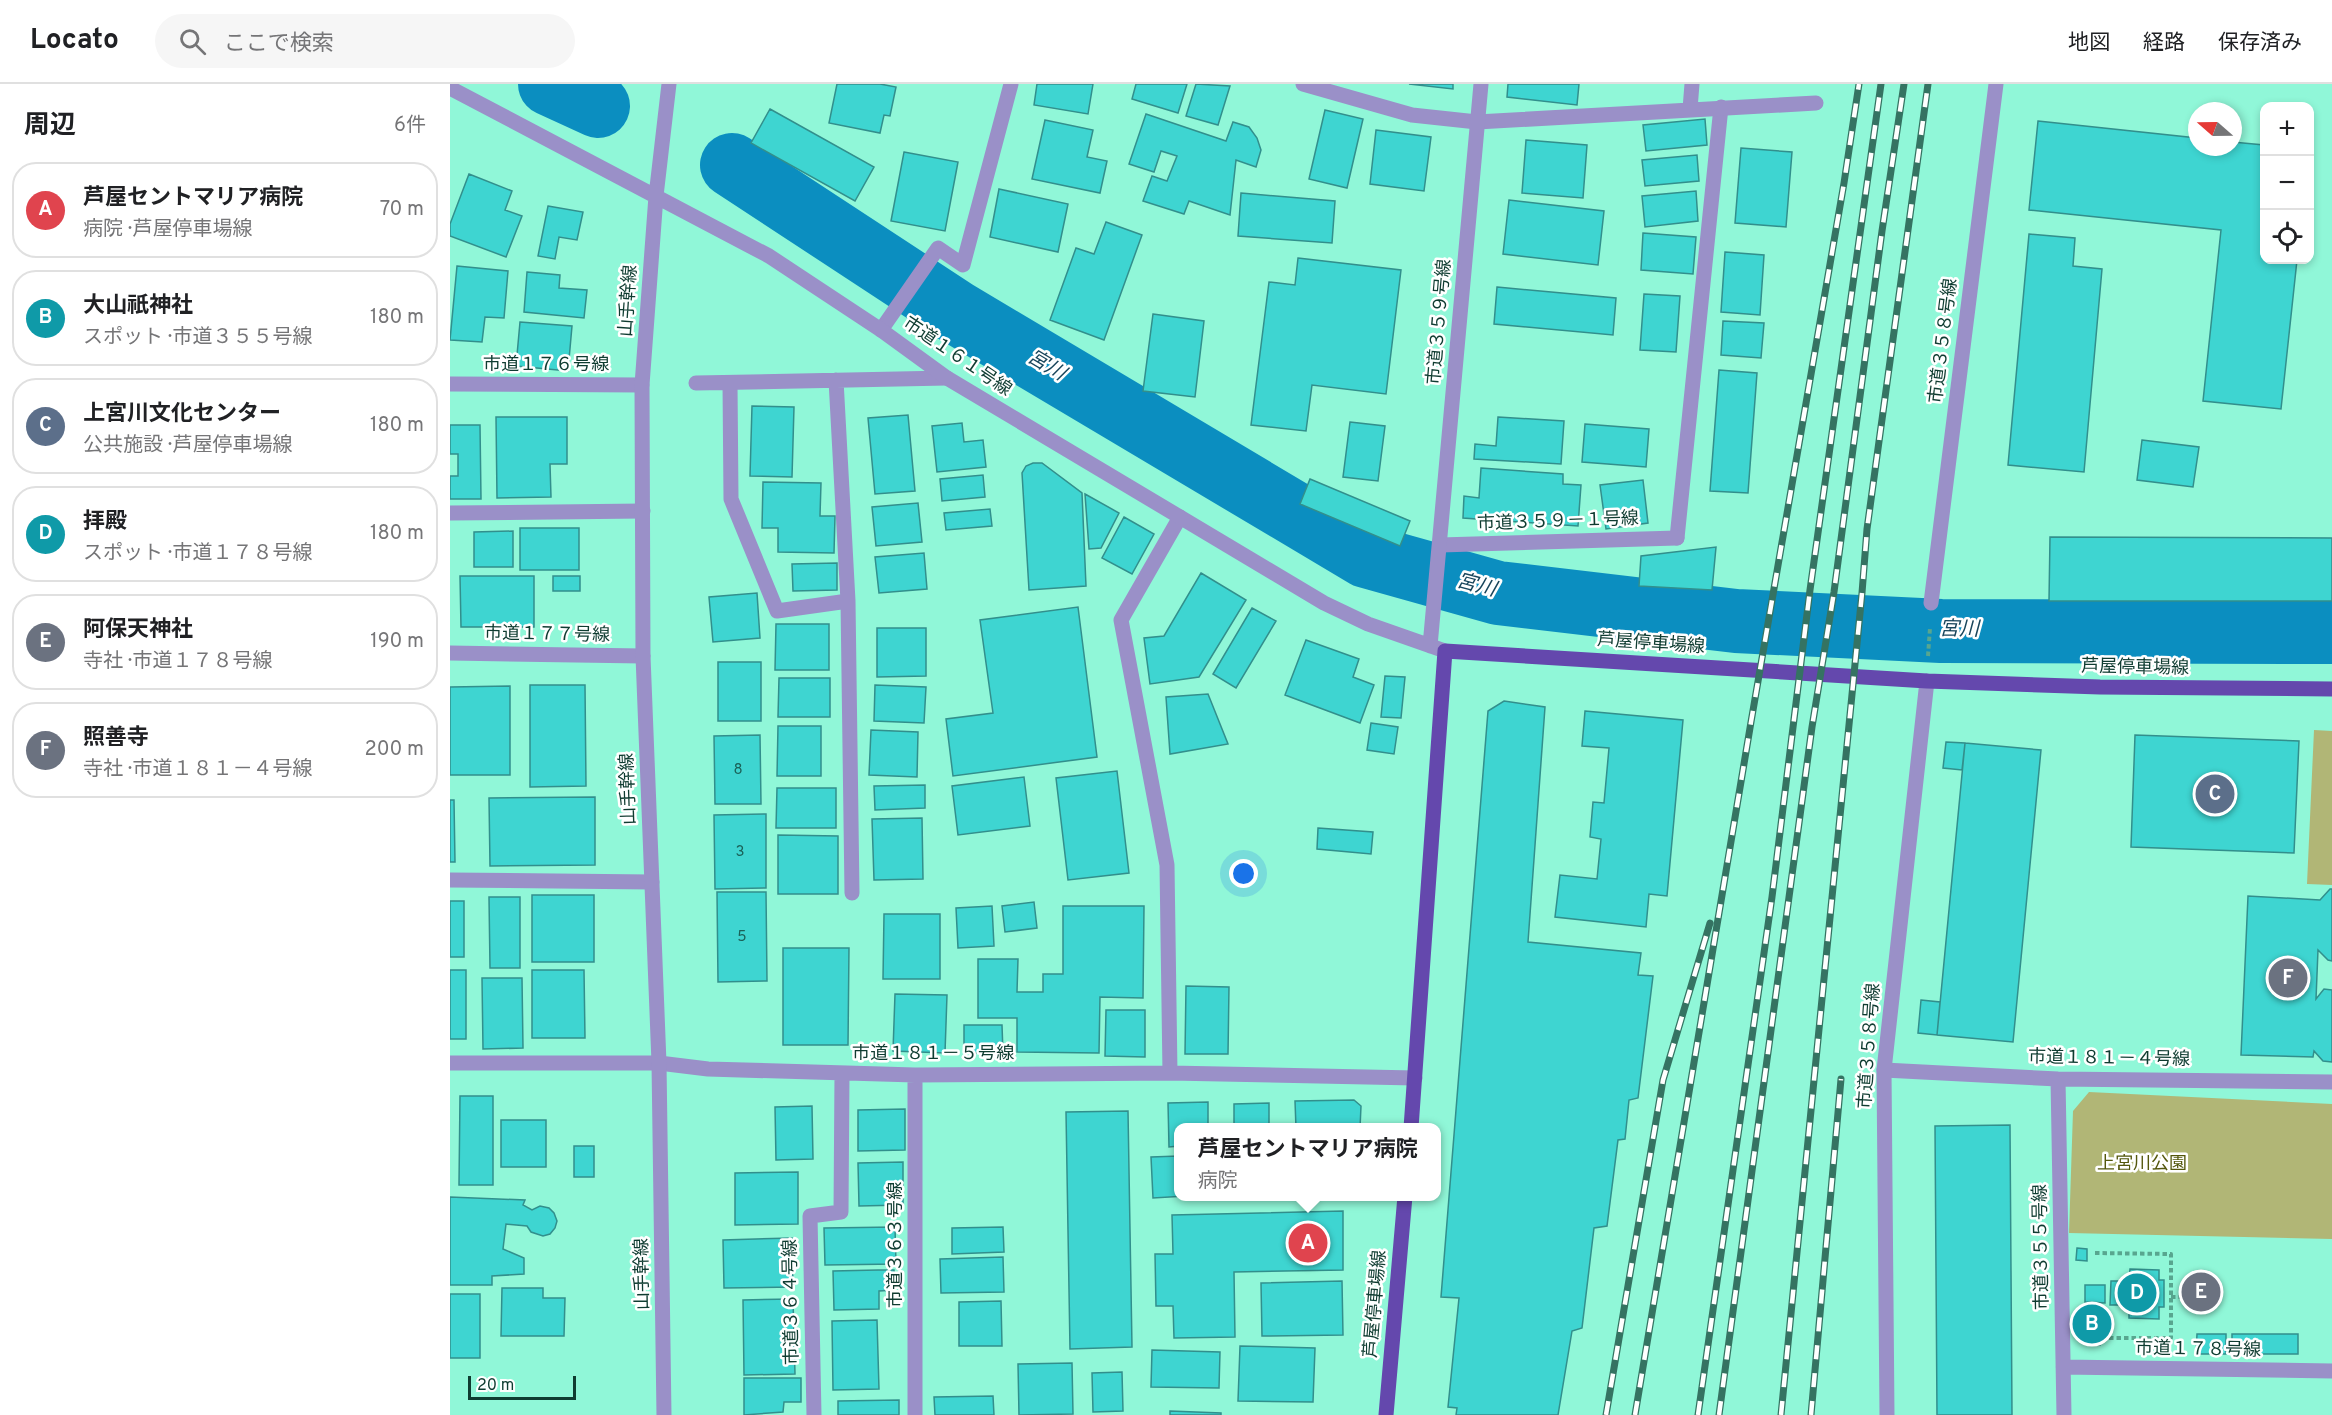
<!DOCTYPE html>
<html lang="ja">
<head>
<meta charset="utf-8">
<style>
	body { margin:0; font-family:Overpass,"Noto Sans JP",sans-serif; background:#f6f6f6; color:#202124 }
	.controls { position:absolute; right:18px; top:18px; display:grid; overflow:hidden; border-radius:12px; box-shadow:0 3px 9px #0003 }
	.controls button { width:54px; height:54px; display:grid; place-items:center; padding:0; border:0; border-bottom:2px solid #e0e0e0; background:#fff; color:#202124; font:30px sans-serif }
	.compass { position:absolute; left:1738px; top:18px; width:54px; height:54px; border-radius:50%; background:#fff; box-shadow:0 3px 9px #0003; rotate:290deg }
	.scale { position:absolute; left:18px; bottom:15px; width:108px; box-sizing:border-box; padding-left:6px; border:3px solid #0f3c31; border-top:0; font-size:16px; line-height:21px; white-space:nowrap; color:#0f3c31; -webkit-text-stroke:4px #fff; paint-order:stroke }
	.you { position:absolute; left:794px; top:790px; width:21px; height:21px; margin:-15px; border:4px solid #fff; border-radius:50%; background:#1a73e8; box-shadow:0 0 0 9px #1a73e833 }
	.badge { display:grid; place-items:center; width:39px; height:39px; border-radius:50%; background:#d93025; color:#fff; font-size:20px; font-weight:700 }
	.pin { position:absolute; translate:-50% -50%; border:3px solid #fff; box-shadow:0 2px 6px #0006 }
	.popup { position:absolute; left:724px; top:1039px; width:267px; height:78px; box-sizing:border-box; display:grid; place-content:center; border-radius:12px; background:#fff; filter:drop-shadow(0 2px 4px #0005); font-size:20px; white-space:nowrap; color:#757577 }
	.popup b { font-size:22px; color:#202124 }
	.popup::after { content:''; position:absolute; left:50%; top:100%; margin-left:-12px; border:12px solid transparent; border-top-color:#fff }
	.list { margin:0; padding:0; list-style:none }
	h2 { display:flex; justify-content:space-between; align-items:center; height:78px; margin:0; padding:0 24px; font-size:26px }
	h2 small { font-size:20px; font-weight:400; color:#757577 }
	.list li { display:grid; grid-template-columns:39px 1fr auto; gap:18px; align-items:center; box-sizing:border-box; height:96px; margin:0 12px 12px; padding:0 12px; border:2px solid #e0e0e0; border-radius:24px }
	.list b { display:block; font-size:22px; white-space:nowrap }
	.list p { margin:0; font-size:20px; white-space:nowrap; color:#757577 }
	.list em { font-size:20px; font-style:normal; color:#757577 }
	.icon { flex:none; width:33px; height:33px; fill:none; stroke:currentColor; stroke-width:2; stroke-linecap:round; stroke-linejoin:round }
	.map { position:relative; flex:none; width:1882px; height:1331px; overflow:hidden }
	header { display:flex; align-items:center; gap:36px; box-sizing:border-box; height:84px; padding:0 30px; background:#fff; border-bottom:2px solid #e0e0e0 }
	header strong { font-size:28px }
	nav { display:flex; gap:33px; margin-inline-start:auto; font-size:21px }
	.search { width:420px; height:54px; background:#f6f6f6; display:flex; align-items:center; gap:15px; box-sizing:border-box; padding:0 21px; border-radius:33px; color:#757577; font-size:22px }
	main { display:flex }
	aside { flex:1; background:#fff }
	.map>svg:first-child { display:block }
	.green { fill:#b1b676 }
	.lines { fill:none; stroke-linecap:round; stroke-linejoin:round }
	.river { stroke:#0b8ec0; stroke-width:64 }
	.building { fill:#3ed5d1; stroke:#328f8c; stroke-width:1.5 }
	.path { stroke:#58a68f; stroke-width:4; stroke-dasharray:4.5 3; stroke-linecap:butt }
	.service { stroke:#9a90c8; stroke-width:15 }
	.minor { stroke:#9a90c8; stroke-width:15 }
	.tertiary { stroke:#9a90c8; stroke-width:15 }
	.primary { stroke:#6448ad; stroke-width:15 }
	.rail-casing { stroke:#357362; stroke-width:7 }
	.rail { stroke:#fff; stroke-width:4.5; stroke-dasharray:14; stroke-linecap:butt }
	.labels { text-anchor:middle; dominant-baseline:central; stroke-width:5; stroke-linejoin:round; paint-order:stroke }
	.number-label { font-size:15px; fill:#1b6259 }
	.street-label { font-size:18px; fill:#0f3c31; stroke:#fff }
	.park-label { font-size:18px; fill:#54570c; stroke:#fff }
	.water-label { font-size:20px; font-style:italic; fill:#19465c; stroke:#fff }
</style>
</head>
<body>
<header>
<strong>Locato</strong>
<div class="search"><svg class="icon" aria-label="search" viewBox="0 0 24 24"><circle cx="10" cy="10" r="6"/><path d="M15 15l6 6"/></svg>ここで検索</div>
<nav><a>地図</a><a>経路</a><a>保存済み</a></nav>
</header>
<main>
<aside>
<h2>周辺<small>6件</small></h2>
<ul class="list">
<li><span class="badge" style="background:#e0444e">A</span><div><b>芦屋セントマリア病院</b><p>病院 · 芦屋停車場線</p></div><em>70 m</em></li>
<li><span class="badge" style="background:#0f9aa8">B</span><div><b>大山祇神社</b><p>スポット · 市道３５５号線</p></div><em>180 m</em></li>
<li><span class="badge" style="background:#5c6f8a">C</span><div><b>上宮川文化センター</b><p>公共施設 · 芦屋停車場線</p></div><em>180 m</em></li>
<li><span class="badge" style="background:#0f9aa8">D</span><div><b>拝殿</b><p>スポット · 市道１７８号線</p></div><em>180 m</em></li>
<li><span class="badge" style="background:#6b7280">E</span><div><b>阿保天神社</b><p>寺社 · 市道１７８号線</p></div><em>190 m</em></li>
<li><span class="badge" style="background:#6b7280">F</span><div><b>照善寺</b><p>寺社 · 市道１８１－４号線</p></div><em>200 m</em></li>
</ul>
</aside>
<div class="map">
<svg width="1882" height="1331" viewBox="0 0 1882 1331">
	<rect width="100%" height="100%" fill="#90f7d8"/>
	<!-- green -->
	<path class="green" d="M1864 646 1882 647V801L1857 800Z
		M1639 1008 1882 1020V1155L1619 1149 1623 1027Z"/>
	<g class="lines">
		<!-- river -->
		<path class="river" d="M100 0 148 22
			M282 81 506 228 916 472 1048 509 1286 537 1491 547 1882 548"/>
	</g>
	<!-- building -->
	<path class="building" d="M387 0H430L446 3 440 32 434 31 430 49 379 39Z
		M587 0H643L638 30 584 21Z
		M686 0H737L728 29 682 15Z
		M746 0 780 2 768 41 736 32Z
		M959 0H1003V5Z
		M1058 0H1129L1127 21 1057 13Z
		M320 25 424 83 405 117 301 59Z
		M875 26 913 35 897 104 859 95Z
		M696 30 776 57 783 38 799 43 807 54 811 66 806 83 786 76 780 131 739 117 734 130 693 117 702 92 717 97 727 72 711 67 704 88 679 80Z
		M1255 35 1257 61 1196 67 1193 41Z
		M595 36 643 46 637 73 657 77 650 109 582 95Z
		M1588 37 1747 54V63H1783V58L1814 61V176H1847L1831 325 1753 317 1771 146 1579 126Z
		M926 46 981 53 974 107 920 100Z
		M1076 56 1137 61 1133 114 1072 109Z
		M1291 64 1342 68 1336 143 1285 139Z
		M454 68 508 78 495 147 441 137Z
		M1247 71 1249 97 1195 102 1192 76Z
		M19 90 62 107 55 126 72 132 56 173 0 152V140Z
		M549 105 618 120 608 168 540 153Z
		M1246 107 1248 137 1195 143 1192 112Z
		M791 109 885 117 882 159 788 152Z
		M1059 116 1154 127 1148 181 1053 170Z
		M98 122 133 128 127 156 109 153 105 175 88 172Z
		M656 138 692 151 654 256 600 236 626 164 644 170Z
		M1193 149 1246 153 1243 190 1191 186Z
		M1579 150 1625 154 1623 182 1652 185 1634 388 1558 381Z
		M1275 168 1314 171 1310 231 1271 228Z
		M848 174 951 186 936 310 862 301 856 347 801 341 819 198 845 201Z
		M7 182 58 187 54 234 35 233 32 258 0 256Z
		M77 188 110 191 109 204 137 206 134 234 74 228Z
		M1047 203 1166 214 1163 251 1044 240Z
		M1194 210 1230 212 1226 268 1190 266Z
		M703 230 754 237 745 313 693 307Z
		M1273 237 1314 239 1311 274 1271 271Z
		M70 238 122 242 118 287 66 282Z
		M1269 286 1307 289 1298 409 1260 407Z
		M302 322 344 323 342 393 300 392Z
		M458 331 465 407 425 410 418 334Z
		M46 333H117V380H100L101 413 47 414Z
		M1048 333 1114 337 1111 380 1024 375 1025 360 1046 362Z
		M900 338 935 342 928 397 893 393Z
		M512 339 514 358 533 356 536 383 487 388 482 342Z
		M1135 340 1199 345 1196 383 1132 378Z
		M0 341H30L31 415H0V392H8V370H0Z
		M1692 356 1749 363 1743 403 1687 396Z
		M583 379H592L632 409 636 502 579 506 572 389 576 382Z
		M1031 384 1113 390V400L1131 401 1128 442 1013 434 1014 412 1029 414Z
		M533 391 535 413 492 417 490 395Z
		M860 395 960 437 950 462 850 420Z
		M1193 396 1198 439 1156 445 1150 401Z
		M313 398 371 399 370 432H385L384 469 328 468V444H312Z
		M635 410 669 429 651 464 639 465Z
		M468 419 472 458 426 462 422 423Z
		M540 425 542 442 496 446 494 429Z
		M674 433 704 450 682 490 652 474Z
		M70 444H129V486H70Z
		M63 447V483H24V448Z
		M1600 453 1882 454V517H1599Z
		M1266 463 1262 506 1189 502 1191 472Z
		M474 469 477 505 429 509 425 473Z
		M387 479V506L343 507 342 480Z
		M751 489 796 516 749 593 700 600 694 554 714 552Z
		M10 492H84V543H11Z
		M103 492H130V507H103Z
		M307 509 310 554 263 558 259 513Z
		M628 523 647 673 503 692 496 635 543 629 530 536Z
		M802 524 826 537 786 604 763 590Z
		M326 540H379V586H325Z
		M427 544H476V592L427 593Z
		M856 556 909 575 903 593 924 601 910 639 835 611Z
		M268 578H311V637H268Z
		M935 592 955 593 951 634 931 633Z
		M329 594H380V633H328Z
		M80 601H135L136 702 80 703Z
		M425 601 476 603 474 639 424 637Z
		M60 602V691H0V603Z
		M758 610 778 660 720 670 716 613Z
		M1054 617 1095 623 1078 858 1191 869 1188 891 1203 892 1188 1014 1179 1016 1175 1055 1168 1056 1157 1142 1144 1144 1132 1244 1122 1247 1108 1331H1006L1007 1324 998 1323 1009 1214 991 1213 1038 627Z
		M1135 627 1233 636 1217 812 1199 810 1196 843 1105 833 1110 791 1147 795 1151 755 1140 753 1143 718 1154 719 1159 664 1132 662Z
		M921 639 948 643 944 670 917 666Z
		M328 642H371V692H327Z
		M421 646 468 648 467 693 419 691Z
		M310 651 311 720H265L264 652Z
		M1685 651 1849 657 1844 769 1681 763Z
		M1496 658 1515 659 1512 686 1493 684Z
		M1515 659 1591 666 1563 958 1487 951Z
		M667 687 679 789 618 796 606 694Z
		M574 693 580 742 508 751 502 702Z
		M475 701V724L425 726 424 702Z
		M327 704H386V744H326Z
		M145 713V781L40 782 39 714Z
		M0 716H4L5 778H0Z
		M316 730V804L265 805 264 731Z
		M472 734 473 795 424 796 422 735Z
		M868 744 923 748 921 770 867 765Z
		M328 751 388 752V810H328Z
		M1880 805H1882V877L1878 876 1868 866 1866 915 1874 905 1882 906V978L1873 977 1864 967 1863 973 1791 971 1798 812 1870 816Z
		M267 808H316L317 897 268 898Z
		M82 811H144V878H82Z
		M39 813H70V884H40Z
		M0 817H14V873H0Z
		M584 818 587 844 555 848 552 822Z
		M542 822 544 862 508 864 506 824Z
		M613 822H694L693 914 650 913 649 969 567 968V934H528V875H568L567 908H593V890H613Z
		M434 830H490V895H433Z
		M333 864H399L398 961H333Z
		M0 886H16V955H0Z
		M82 886H134L135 954H82Z
		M32 894H72L73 964 33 965Z
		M736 902 779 903 778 970H735Z
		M445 910 497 911 495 969 443 967Z
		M1471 916 1490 918 1487 951 1468 949Z
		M656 926H695V973L655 972Z
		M514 941H552L553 969H514Z
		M10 1012H43V1101H9Z
		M904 1016 911 1022 910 1044H846L845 1017Z
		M758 1018V1044H729V1062L719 1063 718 1019Z
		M819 1019V1044H784V1020Z
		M362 1022 363 1075 326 1076 325 1023Z
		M455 1025V1066L408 1067V1026Z
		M678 1027 682 1263 620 1265 616 1028Z
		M51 1036H96V1083H51Z
		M1560 1041 1562 1331H1487L1485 1042Z
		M124 1062H144V1093H124Z
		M729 1072V1112H736L703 1114 701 1073Z
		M453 1078V1121L409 1122 408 1079Z
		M348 1088V1140L285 1141V1089Z
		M0 1113 75 1116 73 1121 82 1126 90 1122 99 1124 104 1129 107 1137 105 1144 100 1150 93 1152 81 1148 77 1142 56 1140 53 1165 74 1174V1190L42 1192V1201H0Z
		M893 1127V1186L784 1188 785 1253 724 1254 723 1222H706L705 1170H723L722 1131Z
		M445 1143 446 1180 375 1181 374 1144Z
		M553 1143 554 1168 502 1170V1144Z
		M342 1154 343 1203 274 1204 273 1156Z
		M1627 1164 1637 1165V1177L1626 1176Z
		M553 1173 554 1208 491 1209 490 1175Z
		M1680 1185 1709 1186V1196H1714V1223H1709V1235L1679 1234V1221H1660L1661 1197H1679Z
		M428 1186H444L445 1206 429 1207V1225L384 1226 383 1187Z
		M892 1197 893 1251 812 1252 811 1199Z
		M1635 1201H1655V1219L1635 1218Z
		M52 1204H93V1214H115L114 1252H51Z
		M0 1210H30V1274H0Z
		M343 1215 345 1290 294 1291 293 1216Z
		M551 1217 552 1262H509V1218Z
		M1637 1234H1647V1246L1636 1245Z
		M427 1236 429 1305 383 1306 382 1237Z
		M1640 1250H1650V1261H1639Z
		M1747 1250H1776V1270H1746Z
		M1782 1250H1848V1270H1782Z
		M790 1262 865 1264 863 1318 788 1317Z
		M702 1266 770 1268 769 1304 701 1303Z
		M622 1279 623 1330 569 1331 568 1280Z
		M672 1288 673 1327 643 1328 642 1289Z
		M294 1294H351V1318H334L333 1328 294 1331Z
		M543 1312 544 1331H485L484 1313Z
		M449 1316V1331H388V1317Z
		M720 1327 771 1329V1331H720Z"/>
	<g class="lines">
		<!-- path -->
		<path class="path" d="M1478 572 1480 544
			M1645 1169 1721 1170V1254H1656
			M1721 1213H1739"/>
		<!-- service -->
		<path class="service" d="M431 246 488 164 513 181 561 0
			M1227 454 1271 23"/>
		<!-- minor -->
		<path class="minor" d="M853 0 962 31 1027 38 1366 19
			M1240 25 1242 0
			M386 296 398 517 402 809
			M246 299 497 294
			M280 299 281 415 327 527 398 517
			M0 300 192 301
			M0 429 193 427
			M990 461 1227 454
			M1481 519 1546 0
			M0 569 193 572
			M0 796 202 798
			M0 979H209L258 985 465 991 720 989 965 994
			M1434 986 1608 995 1882 998
			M720 989 717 781 671 536 730 433
			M1608 995 1614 1331
			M1613 1283 1882 1287
			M364 1331 360 1132 391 1128 392 989
			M465 1331V991"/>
		<!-- tertiary -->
		<path class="tertiary" d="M0 4 319 172 431 246 497 294 874 519 918 540 995 567
			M980 562 1031 0
			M214 1331 209 979 193 572 192 301 206 112 219 0
			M1437 1331 1434 986 1477 597"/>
		<!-- primary -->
		<path class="primary" d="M961 1044 995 567 1477 597 1650 603 1882 605
			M936 1331 955 1112"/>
		<defs>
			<path id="rail" d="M1156 1331 1213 996 1260 839
				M1185 1331 1301 638 1394 99 1409 0
				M1248 1331 1322 813 1360 506 1431 0
				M1269 1331 1362 643 1384 508 1432 147 1454 0
				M1331 1331 1412 509 1417 445 1478 0
				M1361 1331 1391 995"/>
		</defs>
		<!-- rail casing -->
		<use href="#rail" class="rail-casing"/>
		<!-- rail -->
		<use href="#rail" class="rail"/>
	</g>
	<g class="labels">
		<!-- number labels -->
		<g class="number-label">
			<text x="288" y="686">8</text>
			<text x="290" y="768">3</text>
			<text x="292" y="853">5</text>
		</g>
		<!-- street labels -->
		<g class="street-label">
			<text transform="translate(179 217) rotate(-86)">山手幹線</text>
			<text transform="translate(990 238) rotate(-85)">市道３５９号線</text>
			<text transform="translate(1494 257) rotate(-83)">市道３５８号線</text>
			<text transform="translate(507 273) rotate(34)">市道１６１号線</text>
			<text x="96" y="281">市道１７６号線</text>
			<text transform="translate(1108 438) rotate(-2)">市道３５９－１号線</text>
			<text transform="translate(97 551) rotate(1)">市道１７７号線</text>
			<text transform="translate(1201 560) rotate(4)">芦屋停車場線</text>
			<text transform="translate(1685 584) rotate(1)">芦屋停車場線</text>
			<text transform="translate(179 705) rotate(-92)">山手幹線</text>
			<text transform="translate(1420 962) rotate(-86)">市道３５８号線</text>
			<text x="483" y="970">市道１８１－５号線</text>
			<text transform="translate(1659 975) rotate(1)">市道１８１－４号線</text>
			<text transform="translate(446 1161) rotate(-90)">市道３６３号線</text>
			<text transform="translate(1592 1163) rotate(-91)">市道３５５号線</text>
			<text transform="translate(193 1190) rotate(-91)">山手幹線</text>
			<text transform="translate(342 1218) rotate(-91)">市道３６４号線</text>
			<text transform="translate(926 1220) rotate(-85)">芦屋停車場線</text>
			<text transform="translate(1748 1266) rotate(1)">市道１７８号線</text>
		</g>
		<!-- park labels -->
		<g class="park-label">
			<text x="1692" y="1080">上宮川公園</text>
		</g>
		<!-- water labels -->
		<g class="water-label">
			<text transform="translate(596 282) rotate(31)">宮川</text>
			<text transform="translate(1026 502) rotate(15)">宮川</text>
			<text transform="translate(1509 546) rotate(1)">宮川</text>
		</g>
	</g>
</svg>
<div class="controls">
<button>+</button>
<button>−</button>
<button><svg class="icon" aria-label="locate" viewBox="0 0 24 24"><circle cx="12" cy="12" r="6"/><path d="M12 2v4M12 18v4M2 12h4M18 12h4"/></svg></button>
</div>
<svg class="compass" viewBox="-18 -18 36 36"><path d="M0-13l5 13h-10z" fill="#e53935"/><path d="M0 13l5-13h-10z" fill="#757577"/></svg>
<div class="scale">20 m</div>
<div class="you"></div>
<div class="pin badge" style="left:858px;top:1159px;background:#e0444e">A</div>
<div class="popup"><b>芦屋セントマリア病院</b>病院</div>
<div class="pin badge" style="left:1642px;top:1240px;background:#0f9aa8">B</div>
<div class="pin badge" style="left:1765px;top:710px;background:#5c6f8a">C</div>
<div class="pin badge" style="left:1687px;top:1209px;background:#0f9aa8">D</div>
<div class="pin badge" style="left:1751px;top:1208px;background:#6b7280">E</div>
<div class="pin badge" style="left:1838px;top:894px;background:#6b7280">F</div>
</div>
</main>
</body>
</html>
